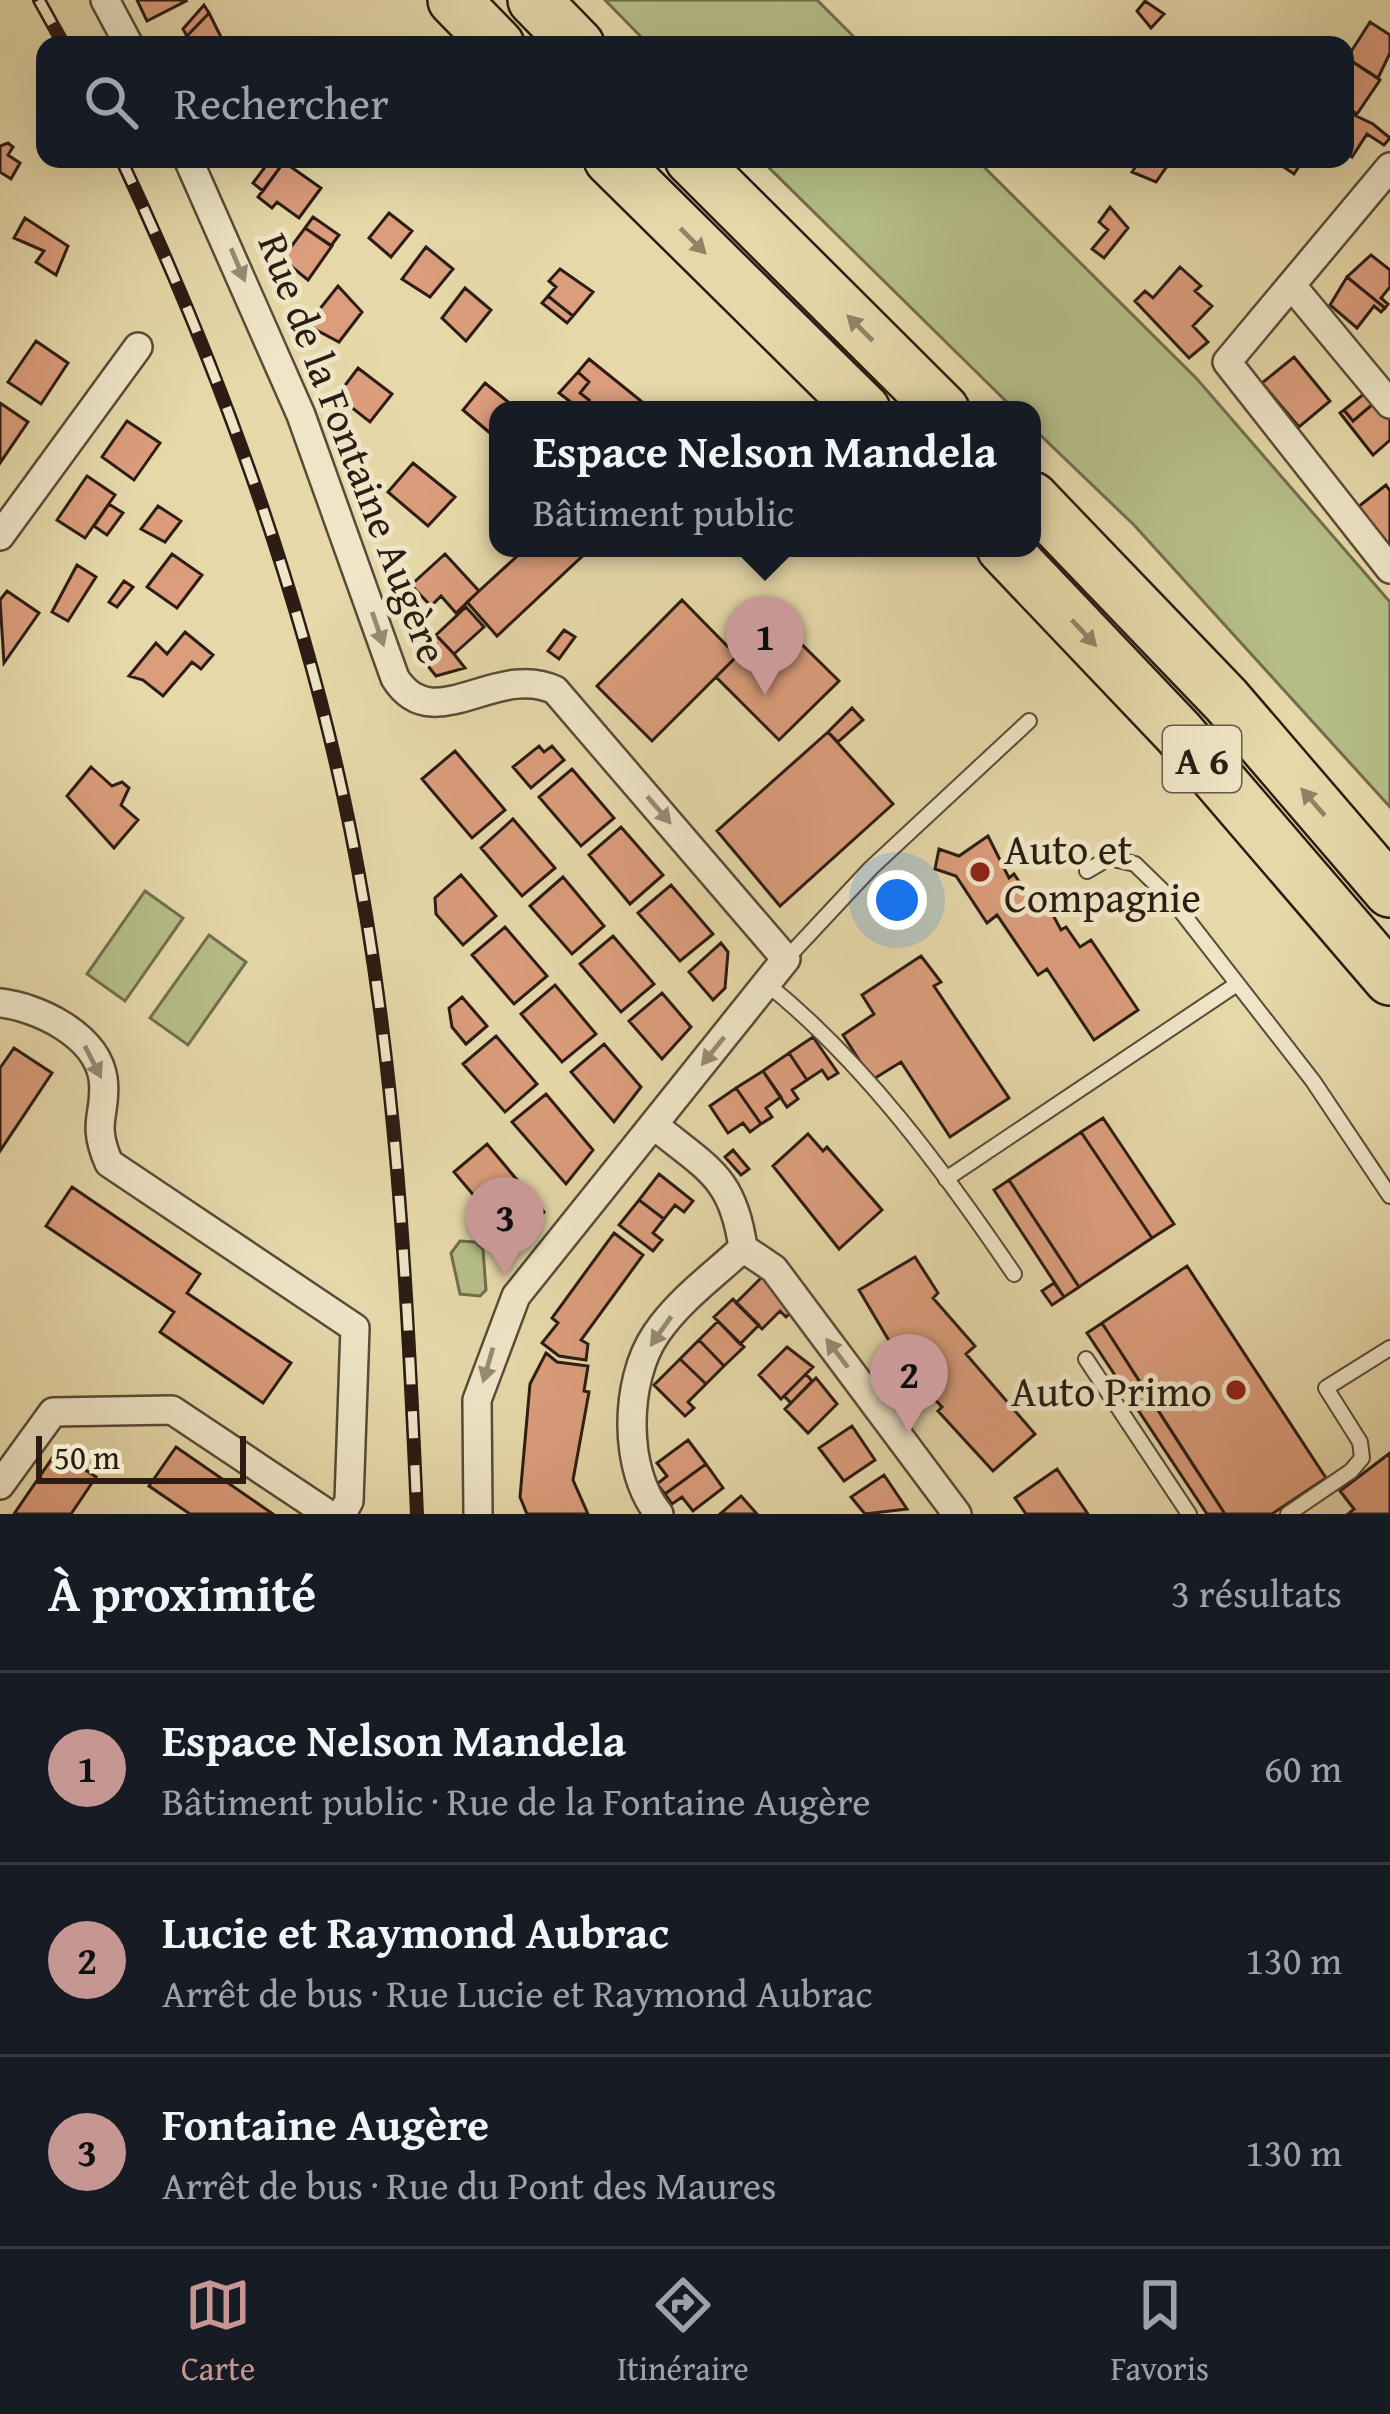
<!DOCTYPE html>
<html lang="fr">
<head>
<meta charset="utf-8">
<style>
	body { margin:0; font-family:"Gentium Book Plus",serif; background:#20242c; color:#f1f3f6 }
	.scale { position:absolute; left:36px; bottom:30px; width:210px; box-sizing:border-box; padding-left:12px; border:6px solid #2c1c13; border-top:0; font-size:33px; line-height:42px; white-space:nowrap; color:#2c1c13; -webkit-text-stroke:9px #efe6c7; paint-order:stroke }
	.you { position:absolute; left:897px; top:900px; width:42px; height:42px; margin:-30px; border:9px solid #fff; border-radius:50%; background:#1a73e8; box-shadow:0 0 0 18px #1a73e833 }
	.badge { display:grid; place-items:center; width:78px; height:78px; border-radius:50%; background:#c59692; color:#111; font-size:39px; font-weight:700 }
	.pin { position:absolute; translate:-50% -99px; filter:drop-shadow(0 3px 6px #0008) }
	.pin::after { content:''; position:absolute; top:63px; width:42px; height:36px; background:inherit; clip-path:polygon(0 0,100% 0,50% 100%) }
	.popup { position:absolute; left:489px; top:401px; width:552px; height:156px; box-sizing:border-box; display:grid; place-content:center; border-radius:24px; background:#171b24; filter:drop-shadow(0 3px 9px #0005); font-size:39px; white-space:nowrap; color:#9ea1a6 }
	.popup b { font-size:45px; color:#f1f3f6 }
	.popup::after { content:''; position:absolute; left:50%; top:100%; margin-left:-24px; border:24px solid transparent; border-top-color:#171b24 }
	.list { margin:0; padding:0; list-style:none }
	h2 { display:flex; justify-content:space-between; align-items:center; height:156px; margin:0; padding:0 48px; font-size:51px }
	h2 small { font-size:39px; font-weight:400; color:#9ea1a6 }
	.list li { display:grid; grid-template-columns:78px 1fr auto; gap:36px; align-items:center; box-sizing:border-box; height:192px; padding:0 48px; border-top:3px solid #363941 }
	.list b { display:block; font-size:45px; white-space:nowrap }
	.list p { margin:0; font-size:39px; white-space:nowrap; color:#9ea1a6 }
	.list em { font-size:39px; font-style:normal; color:#9ea1a6 }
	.icon { flex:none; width:66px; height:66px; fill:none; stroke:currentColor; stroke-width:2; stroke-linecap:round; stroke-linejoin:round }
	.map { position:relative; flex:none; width:1390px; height:1514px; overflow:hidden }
	.search { position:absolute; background:#171b24; box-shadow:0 12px 48px #0002; left:36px; right:36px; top:36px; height:132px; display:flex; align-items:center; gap:30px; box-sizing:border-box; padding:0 42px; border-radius:24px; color:#9ea1a6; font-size:45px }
	.sheet { height:732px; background:#171b24 }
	nav { display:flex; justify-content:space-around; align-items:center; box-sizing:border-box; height:168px; border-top:3px solid #363941; background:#171b24; font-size:33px; color:#9ea1a6 }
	nav a { display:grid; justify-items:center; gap:6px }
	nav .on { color:#c59692 }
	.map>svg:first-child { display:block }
	.green { fill:#b6be87; stroke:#716d4d; stroke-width:3 }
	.building { fill:#db9d7c; stroke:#2c1c13; stroke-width:3 }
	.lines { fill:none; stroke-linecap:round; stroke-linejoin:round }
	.service-casing { stroke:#5a4b38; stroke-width:18 }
	.minor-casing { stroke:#5a4b38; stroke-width:32 }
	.motorway-casing { stroke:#2c1c13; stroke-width:56 }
	.service { stroke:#efe6c7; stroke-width:14 }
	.minor { stroke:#efe6c7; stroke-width:27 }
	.motorway { stroke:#e6d8a9; stroke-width:51 }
	.rail-casing { stroke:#2c1c13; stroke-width:14 }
	.rail { stroke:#efe6c7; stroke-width:9; stroke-dasharray:27; stroke-linecap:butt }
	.oneway { fill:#928366 }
	.oneway2 { fill:#978b76 }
	.poi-dot { fill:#8f2418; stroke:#efe6c7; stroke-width:4.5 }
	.labels { text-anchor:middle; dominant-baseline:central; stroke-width:10; stroke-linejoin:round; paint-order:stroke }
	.shield { fill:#efe6c7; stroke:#665949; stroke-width:3 }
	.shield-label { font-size:39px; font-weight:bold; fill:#2c1c13 }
	.street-label { font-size:42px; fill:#2c1c13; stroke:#efe6c7 }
	.poi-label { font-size:42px; fill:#2c1c13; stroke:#efe6c7; text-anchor:start }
</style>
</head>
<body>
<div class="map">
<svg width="1390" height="1514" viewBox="0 0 1390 1514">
	<rect width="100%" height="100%" fill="#e6d8a9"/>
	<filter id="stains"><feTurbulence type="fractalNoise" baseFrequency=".00167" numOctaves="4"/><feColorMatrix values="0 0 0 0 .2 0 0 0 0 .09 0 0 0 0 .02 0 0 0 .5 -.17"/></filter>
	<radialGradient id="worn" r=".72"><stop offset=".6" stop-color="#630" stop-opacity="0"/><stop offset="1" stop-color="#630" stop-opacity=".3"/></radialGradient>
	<!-- green -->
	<path class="green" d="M605 0H817L862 45H649Z
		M760 159H976L1197 379 1390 602V807L1134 525 1032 427V410H1015Z
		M145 891 183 918 125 1001 87 974Z
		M209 935 246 962 188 1045 150 1018Z
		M460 1241 475 1242 483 1249 486 1290 480 1296 460 1294 451 1253Z"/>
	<!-- building -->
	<path class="building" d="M137 0H185L186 1 147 21Z
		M1145 1 1164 14 1151 28 1137 11Z
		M204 5 209 13 187 36 183 29Z
		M209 13 225 45H170L187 36Z
		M1370 22 1390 35V53L1378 78 1347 58Z
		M1345 57 1380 80 1357 114 1345 106Z
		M1348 112 1373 124 1390 138 1384 145 1367 134 1352 157 1345 152Z
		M8 143 13 147 8 155 20 163 11 179 0 172V146Z
		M262 159H286L263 191 253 183 268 163Z
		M1141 159H1172L1156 182 1132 172Z
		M1272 159H1304L1294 174Z
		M284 162 321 188 299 218 277 202 272 208 258 197Z
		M1110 207 1128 228 1104 258 1092 249 1108 230 1099 222Z
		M389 213 412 231 391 257 369 238Z
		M313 217 339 235 331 246 305 228Z
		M25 218 68 246 56 275 36 262 44 251 14 238Z
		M305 228 332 246 308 280 282 259Z
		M426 247 453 269 430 297 402 279Z
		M1371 255 1390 270V287L1381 298 1388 304 1385 308 1347 277Z
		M1180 267 1201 286 1195 291 1212 306 1193 326 1208 342 1189 358 1135 301 1145 291 1153 298Z
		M560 269 593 292 573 316 548 296 556 287 549 281Z
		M1347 277 1385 308 1381 312 1374 306 1357 328 1330 305Z
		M338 286 362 312 339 342 307 325Z
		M465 288 491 310 466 341 442 318Z
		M548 296 573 316 567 323 542 303Z
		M36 341 68 363 41 404 8 382Z
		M1294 357 1330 401 1299 427 1262 383Z
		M589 359 651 409 581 410 589 400 580 393 589 382 578 372Z
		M358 368 392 394 370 422 337 396Z
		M578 372 589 382 580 393 589 400 581 410 559 393Z
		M485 383 518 410H498L497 439 463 410Z
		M1371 388 1380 398 1353 421 1344 410Z
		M1380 398 1390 410V440L1373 455 1340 413 1344 410 1353 421Z
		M0 403 28 422 0 463Z
		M127 421 160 443 134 480 102 457Z
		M413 463 455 497 428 526 388 492Z
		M87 476 115 495 85 538 57 520Z
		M1386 485 1390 491V546L1358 507Z
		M109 504 123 513 107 535 94 526Z
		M158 506 181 521 165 542 141 529Z
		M526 548H591L497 636 467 602Z
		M172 554 202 575 177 608 147 587Z
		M445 554 479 591 456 613 441 596 431 606 411 585Z
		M77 565 96 577 68 621 52 612Z
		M124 581 133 587 117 607 109 602Z
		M7 591 39 613 4 663 0 600Z
		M682 600 737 656 652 741 597 686Z
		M466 607 484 627 454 654 436 635Z
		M775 618 839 681 779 740 716 677Z
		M564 630 575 637 559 659 548 651Z
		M185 632 213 655 201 669 192 662 163 696 143 680 129 676 156 643 167 654Z
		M436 635 454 654 465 668 436 676 416 651Z
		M852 708 863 720 838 742 828 732Z
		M828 732 893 804 780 906 717 831Z
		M539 746 544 752 552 746 564 760 531 788 513 767Z
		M455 751 505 810 472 838 422 779Z
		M91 767 112 786 122 782 129 788 121 805 138 820 114 848 67 796Z
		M572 769 614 818 581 846 539 797Z
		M513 819 555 868 522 896 481 848Z
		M621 827 663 875 630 904 589 855Z
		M988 836 1009 878 1014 874 1028 895 1039 889 1061 930 1066 927 1080 947 1091 940 1138 1010 1094 1040 1047 969 1038 975 997 915 987 923 956 876 935 869 939 849 959 856Z
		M461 875 496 916 463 945 436 914 435 898Z
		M563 877 604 926 572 954 530 906Z
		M671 885 713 934 680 961 638 913Z
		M505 927 547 976 514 1004 472 955Z
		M613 936 654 984 621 1012 580 964Z
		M721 943 728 952 725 988 713 1000 689 972Z
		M921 956 941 982 934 986 1009 1098 950 1137 901 1062 872 1080 843 1035 874 1014 862 995Z
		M555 985 596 1034 562 1062 521 1014Z
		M662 993 691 1027 662 1059 629 1021Z
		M462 997 487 1026 466 1044 452 1027 449 1008Z
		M496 1036 537 1084 505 1112 463 1064Z
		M813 1037 838 1073 828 1079 822 1070 807 1080 789 1053Z
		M604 1044 641 1087 614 1122 571 1072Z
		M14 1048 52 1073 0 1151V1068Z
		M789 1053 807 1080 792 1090 798 1099 787 1107 763 1071Z
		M763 1071 781 1097 766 1108 772 1117 761 1124 736 1088Z
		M736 1088 761 1124 750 1132 743 1123 728 1133 710 1106Z
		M546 1094 593 1150 566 1184 512 1122Z
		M1103 1118 1174 1224 1152 1238 1081 1132Z
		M1081 1132 1152 1238 1079 1287 1009 1180Z
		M808 1134 823 1151 827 1147 882 1210 839 1249 773 1166Z
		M487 1144 544 1212 518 1248 454 1172Z
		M733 1150 749 1169 741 1175 725 1157Z
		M659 1174 693 1201 684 1212 675 1205 664 1219 639 1200Z
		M1009 1180 1079 1287 1064 1297 994 1190Z
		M72 1187 200 1274 187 1293 291 1363 263 1403 160 1332 174 1312 46 1226Z
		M639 1200 664 1219 653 1233 662 1240 653 1251 619 1225Z
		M614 1233 643 1255 581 1340 588 1344 586 1360 559 1356 542 1343 558 1323 552 1318Z
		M915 1257 938 1293 933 1298 975 1346 966 1354 1035 1434 993 1471 938 1411 942 1407 925 1389 934 1382 888 1339 859 1290Z
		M1187 1266 1326 1478 1272 1514H1225L1102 1323Z
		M763 1276 795 1308 786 1317 780 1311 762 1329 736 1303Z
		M1054 1283 1064 1297 1052 1305 1042 1291Z
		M733 1299 759 1325 740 1344 714 1317Z
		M718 1321 744 1347 724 1366 699 1340Z
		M1102 1323 1184 1451 1225 1514H1207L1087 1333Z
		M699 1340 724 1366 706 1384 680 1359Z
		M787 1347 813 1367 781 1399 759 1375Z
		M546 1353 557 1362 588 1366 584 1391 589 1392 573 1480 588 1514H527L520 1497 530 1384Z
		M680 1359 706 1384 688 1402 694 1408 685 1416 654 1385Z
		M806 1374 812 1381 791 1403 784 1396Z
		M816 1378 837 1404 808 1433 785 1409Z
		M852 1426 875 1460 844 1481 819 1448Z
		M688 1440 706 1464 665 1494 657 1484 667 1476 657 1463Z
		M176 1447 273 1514H190L149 1486Z
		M57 1451 96 1477 71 1514H14Z
		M1390 1453V1514H1348L1354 1509 1340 1491Z
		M706 1464 723 1488 693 1511 682 1497 672 1504 665 1494Z
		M1057 1469 1088 1514H1026L1015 1498Z
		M884 1475 907 1509 865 1514 851 1497Z
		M741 1496 757 1514H720Z"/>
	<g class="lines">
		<defs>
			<path id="service" d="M1087 871 1109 858 1135 864 1173 901 1313 1081 1390 1196
				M786 959 871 868 1029 721
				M767 984C864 1062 944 1171 1014 1274
				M946 1179 1237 984
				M1086 1359 1189 1514
				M1288 1514 1351 1471 1362 1458 1360 1442 1326 1388 1390 1348"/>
			<path id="minor" d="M105 0 129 45
				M188 159 301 415 395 678C433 739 496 662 555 690L786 959 516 1296 477 1400 478 1514
				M1390 167 1227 362 1390 569
				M1292 286 1390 404
				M0 536 138 347
				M0 1003C38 1007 96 1035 103 1078 108 1114 90 1120 109 1163L355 1328 349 1501 342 1514
				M654 1125C707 1169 733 1176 743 1248L774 1269 957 1514
				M0 1485 53 1412 172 1410 328 1514
				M659 1514C623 1471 624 1381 656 1334 679 1300 713 1276 743 1248"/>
			<path id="motorway" d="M454 0 498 45
				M534 0 578 45
				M610 159 864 410
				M691 159 943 410
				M1032 498 1226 700 1390 891
				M1003 548 1178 732 1390 979"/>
		</defs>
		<!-- service casing -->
		<use href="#service" class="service-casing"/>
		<!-- minor casing -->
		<use href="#minor" class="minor-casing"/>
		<!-- motorway casing -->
		<use href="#motorway" class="motorway-casing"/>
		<!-- service -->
		<use href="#service" class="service"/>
		<!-- minor -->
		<use href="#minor" class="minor"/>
		<!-- motorway -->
		<use href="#motorway" class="motorway"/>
		<defs>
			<path id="rail" d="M39 0 64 45
				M121 159C221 372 303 597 350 828 396 1054 407 1284 417 1514"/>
		</defs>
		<!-- rail casing -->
		<use href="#rail" class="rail-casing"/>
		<!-- rail -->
		<use href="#rail" class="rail"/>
	</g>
	<!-- one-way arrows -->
	<defs><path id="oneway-solid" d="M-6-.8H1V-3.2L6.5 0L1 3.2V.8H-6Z" transform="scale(3)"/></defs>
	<g class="oneway">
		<use href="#oneway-solid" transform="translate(693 241) rotate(45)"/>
		<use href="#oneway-solid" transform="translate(860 328) rotate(-135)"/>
		<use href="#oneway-solid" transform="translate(1084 633) rotate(47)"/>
		<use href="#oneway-solid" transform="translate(1313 802) rotate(-131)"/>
	</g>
	<g class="oneway2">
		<use href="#oneway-solid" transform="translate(238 265) rotate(67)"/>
		<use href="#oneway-solid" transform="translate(378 629) rotate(71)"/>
		<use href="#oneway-solid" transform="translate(659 810) rotate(49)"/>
		<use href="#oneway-solid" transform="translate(713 1051) rotate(129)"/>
		<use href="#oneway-solid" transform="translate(93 1062) rotate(63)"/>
		<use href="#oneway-solid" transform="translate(661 1331) rotate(125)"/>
		<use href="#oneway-solid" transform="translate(837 1353) rotate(-127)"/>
		<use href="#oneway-solid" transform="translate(488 1365) rotate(106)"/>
	</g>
	<!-- markers -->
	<g class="poi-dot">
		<circle cx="980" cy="872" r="12"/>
		<circle cx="1236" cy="1390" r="12"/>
	</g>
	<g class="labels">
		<!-- shield labels -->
		<rect class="shield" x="1163" y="726" width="78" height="66" rx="9"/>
		<g class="shield-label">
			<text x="1202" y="759">A 6</text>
		</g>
		<!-- street labels -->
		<g class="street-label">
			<text transform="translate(354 448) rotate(69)">Rue de la Fontaine Augère</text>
		</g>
		<!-- poi labels -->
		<g class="poi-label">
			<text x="1004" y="848">Auto et<tspan x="1004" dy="48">Compagnie</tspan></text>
			<text x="1212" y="1390" text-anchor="end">Auto Primo</text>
		</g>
	</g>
	<rect width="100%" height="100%" filter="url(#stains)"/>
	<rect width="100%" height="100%" fill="url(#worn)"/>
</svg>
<div class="scale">50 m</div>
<div class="you"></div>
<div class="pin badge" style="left:765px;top:695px">1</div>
<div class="popup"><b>Espace Nelson Mandela</b>Bâtiment public</div>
<div class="pin badge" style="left:909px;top:1433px">2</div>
<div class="pin badge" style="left:505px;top:1276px">3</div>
<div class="search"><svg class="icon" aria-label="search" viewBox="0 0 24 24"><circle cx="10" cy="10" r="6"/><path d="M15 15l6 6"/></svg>Rechercher</div>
</div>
<section class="sheet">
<h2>À proximité<small>3 résultats</small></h2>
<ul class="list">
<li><span class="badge">1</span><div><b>Espace Nelson Mandela</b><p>Bâtiment public · Rue de la Fontaine Augère</p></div><em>60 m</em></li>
<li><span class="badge">2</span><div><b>Lucie et Raymond Aubrac</b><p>Arrêt de bus · Rue Lucie et Raymond Aubrac</p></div><em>130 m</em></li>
<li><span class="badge">3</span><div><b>Fontaine Augère</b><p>Arrêt de bus · Rue du Pont des Maures</p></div><em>130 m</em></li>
</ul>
</section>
<nav>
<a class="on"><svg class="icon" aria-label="map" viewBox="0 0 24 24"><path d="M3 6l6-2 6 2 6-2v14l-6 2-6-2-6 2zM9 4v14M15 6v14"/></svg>Carte</a>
<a><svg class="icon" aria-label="directions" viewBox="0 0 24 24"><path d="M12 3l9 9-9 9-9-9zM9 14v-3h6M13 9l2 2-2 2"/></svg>Itinéraire</a>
<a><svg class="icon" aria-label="saved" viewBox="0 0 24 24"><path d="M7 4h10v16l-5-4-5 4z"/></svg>Favoris</a>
</nav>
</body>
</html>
